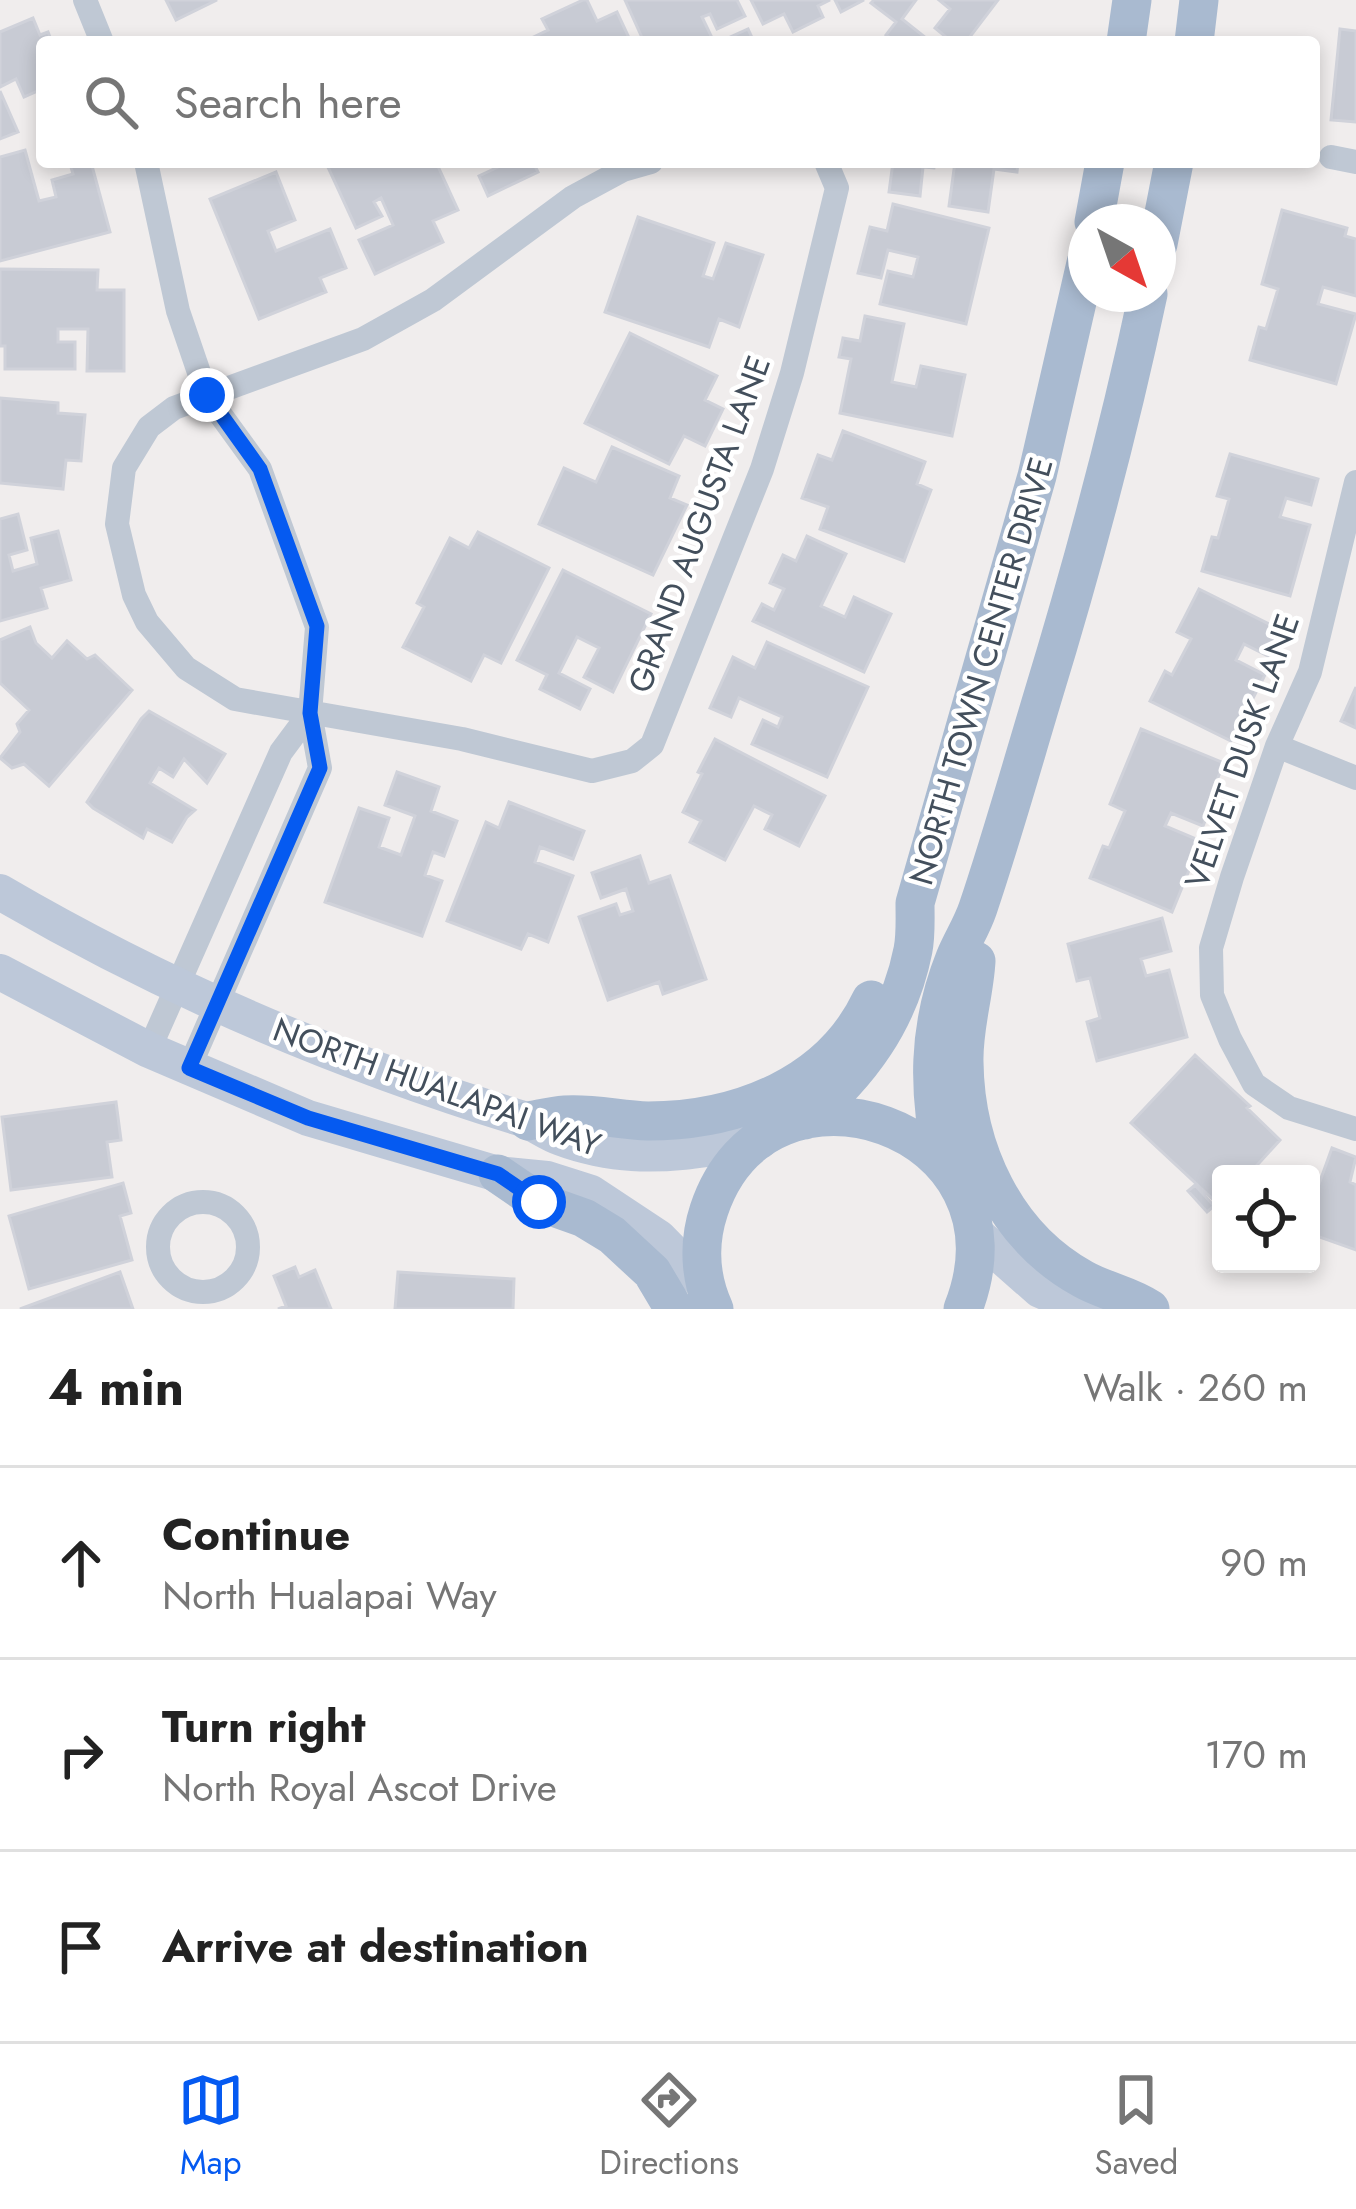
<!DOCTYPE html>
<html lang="en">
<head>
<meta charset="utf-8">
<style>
	body { margin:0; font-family:Jost,sans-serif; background:#f6f6f6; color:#222 }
	.controls { position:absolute; right:36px; bottom:36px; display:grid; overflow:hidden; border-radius:12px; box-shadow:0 6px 18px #0003 }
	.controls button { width:108px; height:108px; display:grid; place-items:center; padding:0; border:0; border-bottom:3px solid #e0e0e0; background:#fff; color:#222; font:60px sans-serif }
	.compass { position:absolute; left:1068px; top:204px; width:108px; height:108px; border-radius:50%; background:#fff; box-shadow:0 6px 18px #0003; rotate:140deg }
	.stop { position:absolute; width:36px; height:36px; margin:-27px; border:9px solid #055af1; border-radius:50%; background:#fff }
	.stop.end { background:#055af1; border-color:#fff; box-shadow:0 3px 12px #0008 }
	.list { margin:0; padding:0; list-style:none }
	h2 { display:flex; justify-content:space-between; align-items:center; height:156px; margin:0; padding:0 48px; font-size:51px }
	h2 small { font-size:39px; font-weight:400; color:#767676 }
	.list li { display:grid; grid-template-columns:78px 1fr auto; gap:36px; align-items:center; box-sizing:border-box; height:192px; padding:0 48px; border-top:3px solid #e0e0e0 }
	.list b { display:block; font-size:45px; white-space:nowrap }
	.list p { margin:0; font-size:39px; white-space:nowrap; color:#767676 }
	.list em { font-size:39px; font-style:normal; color:#767676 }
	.icon { flex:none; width:66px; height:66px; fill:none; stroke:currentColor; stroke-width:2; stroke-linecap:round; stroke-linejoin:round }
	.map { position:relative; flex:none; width:1356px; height:1309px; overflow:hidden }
	.search { position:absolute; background:#fff; box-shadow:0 6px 18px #0003; left:36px; right:36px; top:36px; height:132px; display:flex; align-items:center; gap:30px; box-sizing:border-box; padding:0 42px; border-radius:12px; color:#767676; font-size:45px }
	.sheet { height:732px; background:#fff }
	nav { display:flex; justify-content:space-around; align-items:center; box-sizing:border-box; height:168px; border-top:3px solid #e0e0e0; background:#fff; font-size:33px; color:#767676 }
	nav a { display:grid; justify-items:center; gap:6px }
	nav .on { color:#055af1 }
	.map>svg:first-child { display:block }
	.building { fill:#c8cbd4; stroke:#d0d2da; stroke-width:3 }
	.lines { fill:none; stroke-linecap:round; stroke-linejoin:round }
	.minor { stroke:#bfc8d4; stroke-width:24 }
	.secondary { stroke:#bdc8d9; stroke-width:36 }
	.primary { stroke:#a9bad0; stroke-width:39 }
	.route { stroke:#055af1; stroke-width:15 }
	.labels { text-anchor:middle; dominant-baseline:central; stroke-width:9; stroke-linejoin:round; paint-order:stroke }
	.street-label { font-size:33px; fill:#434f5c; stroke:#fff }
</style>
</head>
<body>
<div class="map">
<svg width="1356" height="1309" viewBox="0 0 1356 1309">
	<rect width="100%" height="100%" fill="#f0eded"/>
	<!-- building -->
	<path class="building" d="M166 0H217L176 20Z
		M583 0H587L597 21 617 12 631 42H523L548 30 542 19Z
		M625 0H737L745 16 717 29 710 14 702 17 714 42H644Z
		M751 0H830L818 6 823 17 793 32 784 14 763 24Z
		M835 0H864L841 12Z
		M874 0H916L902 19 931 42H895L886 35 896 22 871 3Z
		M939 0H998L966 42H952L935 28 950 9Z
		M33 18 40 35 48 32 52 42H42V89L24 97 16 79 0 87V32Z
		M748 29 754 42H719Z
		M1340 29 1356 31V122L1331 120Z
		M0 91 18 132 0 139Z
		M25 150 39 201 56 197 52 180 73 174 71 167 91 162 110 232 0 261V157Z
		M332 162H436L458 210 433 221 443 242 375 274 359 240 393 225 381 198 374 202 382 216 356 228 327 165Z
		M496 162H533L538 172 488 196 479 176 498 167Z
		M893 162H935L934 168 923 167 920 196 889 192Z
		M955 162H1018L1017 172 994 169 988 212 949 206Z
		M276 172 295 220 268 231 276 251 330 229 346 268 320 278 326 292 259 319 210 199Z
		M893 204 989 228 966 324 880 304 888 271 913 277 918 257 888 250 881 278 858 273 870 227 887 231Z
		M1282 210 1347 228 1345 236 1356 239V296L1323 287 1318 304 1356 314 1336 384 1250 360 1259 327 1266 329 1278 289 1262 284Z
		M638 217 714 243 703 276 713 279 726 243 763 255 739 327 719 319 709 347 605 312Z
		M0 269 98 270 97 290H124V371H87L88 329H58V342H75V369H5V346H0Z
		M865 316 904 324 892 382 916 387 921 366 965 375 952 436 840 413 851 359 839 357 843 338 860 341Z
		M630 333 717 376 705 400 723 409 705 446 684 436 669 464 585 423Z
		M0 398 58 403V413L85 415 81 461 66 460 63 489 0 483Z
		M843 431 925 462 917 484 931 490 904 561 820 529 828 507 802 498 818 455 832 460Z
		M612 447 679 476 670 498 687 505 653 575 539 524 564 468 596 482Z
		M1230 454 1318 479 1311 505 1286 498 1280 517 1310 525 1290 596 1202 571 1212 537 1218 538 1229 499 1217 496Z
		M18 514 27 550 9 555 13 571 37 564 31 538 58 531 71 580 41 588 47 608 0 621V519Z
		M478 532 549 568 501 663 484 655 471 681 403 647 424 607 417 603 450 538 469 548Z
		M807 536 846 554 821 606 845 617 854 597 891 614 864 672 753 621 762 604 774 610 784 589 770 583 783 555 796 561Z
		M563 570 651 614 613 692 584 677 599 648 577 637 559 673 590 689 580 709 540 689 547 675 517 660Z
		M1199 589 1281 630 1268 656 1244 644 1236 660 1265 675 1231 741 1150 701 1165 671 1172 675 1191 639 1177 632Z
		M30 627 36 643 52 658 67 641 87 659 95 655 132 690 49 786 24 764 12 768 0 758 20 732 17 724 29 710 0 683V640Z
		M767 642 868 687 827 777 752 744 763 720 778 727 782 717 739 698 731 717 710 708 733 657 755 668Z
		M1356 687V728L1341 721Z
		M149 711 225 754 207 783 184 759 173 777 159 768 150 783 195 810 187 817 172 842 147 829 143 838 93 808 87 802 141 719Z
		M1141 729 1224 763 1212 792 1216 794 1203 826 1171 813 1165 826 1201 841 1172 912 1090 878 1103 846 1109 848 1125 811 1110 804Z
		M715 739 825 796 799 846 765 829 772 815 754 806 725 860 690 842 701 821 683 812 702 774 698 772Z
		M397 772 439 787 431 811 457 821 444 856 433 852 425 875 442 881 422 936 325 902 359 808 389 818 379 847 401 855 415 816 385 805Z
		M509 802 584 831 573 859 540 847 535 862 573 876 548 942 528 934 521 949 447 921 486 822 499 828Z
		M640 856 649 883 670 876 706 979 663 994 659 982 608 1000 579 917 616 904 620 915 633 911 626 889 601 898 592 873Z
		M1162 918 1171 951 1141 959 1146 976 1169 970 1187 1037 1097 1061 1087 1022 1100 1018 1090 978 1077 981 1068 944Z
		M1195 1055 1250 1106 1247 1108 1280 1140 1249 1174H1221L1219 1205 1131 1123Z
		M116 1102 121 1140 107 1142 112 1177 11 1190 2 1117Z
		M1332 1148 1356 1157 1350 1182 1356 1185V1250L1311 1234V1206Z
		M123 1183 131 1213 120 1216 132 1260 29 1289 9 1216Z
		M1195 1185 1214 1206 1207 1212 1188 1191Z
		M295 1267 299 1277 315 1270 331 1309H278L286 1306 274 1276Z
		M120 1272 133 1309H20Z
		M398 1272 514 1279 513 1309H395Z"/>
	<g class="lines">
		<!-- minor -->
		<path class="minor" d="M85 0 102 42
			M1331 157 1356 162
			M146 162 178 311 207 396 260 469 317 627 310 713 320 768 189 1068
			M651 162 623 170 573 197 433 300 363 339 174 408 149 427 124 468 117 524 134 595 147 622 186 668 235 699 462 739 592 771 632 761 652 745 762 469 792 373 837 188 826 162
			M1356 482 1310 672 1277 746 1232 877 1211 948 1212 995 1230 1039 1254 1084 1289 1108 1356 1129
			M1277 746 1356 778
			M149 1050 281 752 310 713
			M158 1247a45 45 0 1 1 90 0a45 45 0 1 1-90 0Z"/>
		<!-- secondary -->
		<path class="secondary" d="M0 892C164 988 338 1062 520 1118 535 1123 546 1133 561 1138 582 1146 610 1152 632 1153 675 1156 718 1147 760 1141
			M0 972 149 1050 308 1118 498 1174 547 1179 591 1193 659 1238 704 1284
			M974 1232 1040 1290 1085 1309"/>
		<!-- primary -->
		<path class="primary" d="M1126 42 1132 0
			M1194 42 1199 0
			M1094 222 1105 162
			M1158 244 1174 162
			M976 961C974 995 963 1028 964 1062 965 1149 1005 1236 1083 1279 1104 1291 1129 1295 1150 1309
			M805 1120C860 1074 899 1021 913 950 916 935 915 918 915 903L1037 476 1086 263
			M528 1121C540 1119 552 1116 565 1115 592 1113 620 1120 648 1121 738 1121 831 1085 871 1000
			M943 1163C928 1092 927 1028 955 958 962 941 972 926 978 908 1001 840 1021 769 1042 699 1083 565 1119 431 1148 294
			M498 1174 539 1202 584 1218 612 1235 652 1272 674 1309
			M714 1309C700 1278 698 1243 709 1210 767 1036 1035 1126 963 1309"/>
	</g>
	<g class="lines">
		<!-- route -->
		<path class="route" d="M207 395 260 469 317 626 310 713 320 768 189 1068 308 1118 498 1174 539 1202"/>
	</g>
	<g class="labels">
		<!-- street labels -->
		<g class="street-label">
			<text transform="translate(699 524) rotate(-70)">GRAND AUGUSTA LANE</text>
			<text transform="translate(981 671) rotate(-74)">NORTH TOWN CENTER DRIVE</text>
			<text transform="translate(1242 751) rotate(-71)">VELVET DUSK LANE</text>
			<text transform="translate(437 1087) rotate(20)">NORTH HUALAPAI WAY</text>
		</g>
	</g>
</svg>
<div class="controls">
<button><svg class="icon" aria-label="locate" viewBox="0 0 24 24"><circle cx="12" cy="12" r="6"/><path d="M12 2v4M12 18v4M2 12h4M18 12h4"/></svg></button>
</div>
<svg class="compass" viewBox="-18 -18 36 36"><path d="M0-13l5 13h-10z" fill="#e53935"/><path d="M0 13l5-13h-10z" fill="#767676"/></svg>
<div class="stop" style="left:539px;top:1202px"></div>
<div class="stop end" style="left:207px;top:395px"></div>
<div class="search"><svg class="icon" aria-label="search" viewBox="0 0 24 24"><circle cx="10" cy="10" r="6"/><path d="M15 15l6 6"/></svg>Search here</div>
</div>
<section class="sheet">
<h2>4 min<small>Walk · 260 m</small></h2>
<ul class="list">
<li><svg class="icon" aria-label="ahead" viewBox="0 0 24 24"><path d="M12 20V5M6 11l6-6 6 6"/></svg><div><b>Continue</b><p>North Hualapai Way</p></div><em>90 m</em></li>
<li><svg class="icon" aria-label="right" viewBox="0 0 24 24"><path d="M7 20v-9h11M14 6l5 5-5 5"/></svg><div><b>Turn right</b><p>North Royal Ascot Drive</p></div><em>170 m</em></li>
<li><svg class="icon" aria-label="arrive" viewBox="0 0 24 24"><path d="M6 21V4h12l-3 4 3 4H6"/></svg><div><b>Arrive at destination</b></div></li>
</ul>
</section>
<nav>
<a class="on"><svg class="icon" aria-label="map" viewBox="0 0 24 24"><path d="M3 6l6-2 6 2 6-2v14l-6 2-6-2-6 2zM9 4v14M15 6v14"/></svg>Map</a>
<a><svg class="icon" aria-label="directions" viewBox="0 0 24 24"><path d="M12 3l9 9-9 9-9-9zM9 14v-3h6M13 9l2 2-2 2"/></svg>Directions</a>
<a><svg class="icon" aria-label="saved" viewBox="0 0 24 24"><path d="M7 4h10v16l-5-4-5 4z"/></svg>Saved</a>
</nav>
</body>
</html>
